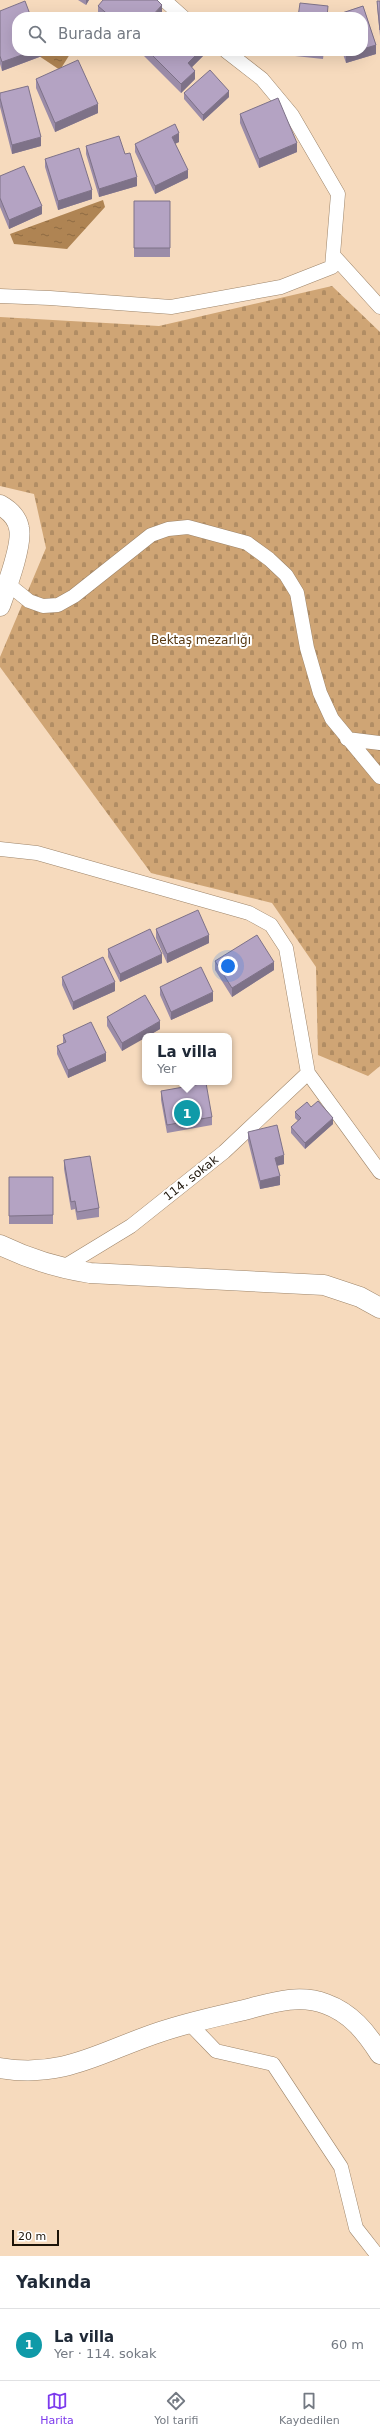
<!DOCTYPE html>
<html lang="tr">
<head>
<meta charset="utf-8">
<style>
	body { margin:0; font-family:"DejaVu Sans",sans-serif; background:#f6f6f7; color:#1f2937 }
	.scale { position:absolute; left:12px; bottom:10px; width:47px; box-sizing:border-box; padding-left:4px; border:2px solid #1c1308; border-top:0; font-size:11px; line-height:14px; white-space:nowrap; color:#1c1308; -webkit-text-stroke:3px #fff; paint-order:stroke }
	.you { position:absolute; left:228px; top:966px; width:14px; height:14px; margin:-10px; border:3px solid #fff; border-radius:50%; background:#1a73e8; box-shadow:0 0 0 6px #1a73e833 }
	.badge { display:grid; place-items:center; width:26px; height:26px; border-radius:50%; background:#7c3aed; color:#fff; font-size:13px; font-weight:700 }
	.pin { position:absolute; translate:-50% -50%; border:2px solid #fff; box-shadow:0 1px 4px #0006 }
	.popup { position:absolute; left:142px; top:1033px; width:90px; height:52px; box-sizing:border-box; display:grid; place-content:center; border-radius:8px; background:#fff; filter:drop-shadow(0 1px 3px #0005); font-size:13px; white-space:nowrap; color:#747a83 }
	.popup b { font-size:15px; color:#1f2937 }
	.popup::after { content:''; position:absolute; left:50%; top:100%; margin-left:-8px; border:8px solid transparent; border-top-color:#fff }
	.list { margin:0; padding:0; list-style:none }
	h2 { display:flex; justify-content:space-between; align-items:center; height:52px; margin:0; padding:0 16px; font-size:17px }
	h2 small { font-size:13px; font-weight:400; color:#747a83 }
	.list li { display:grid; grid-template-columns:26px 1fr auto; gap:12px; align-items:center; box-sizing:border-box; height:72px; padding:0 16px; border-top:1px solid #e0e1e3 }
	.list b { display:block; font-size:15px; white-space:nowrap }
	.list p { margin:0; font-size:13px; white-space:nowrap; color:#747a83 }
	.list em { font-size:13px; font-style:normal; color:#747a83 }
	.icon { flex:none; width:22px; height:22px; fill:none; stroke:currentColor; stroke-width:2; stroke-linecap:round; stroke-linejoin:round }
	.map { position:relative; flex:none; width:380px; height:2256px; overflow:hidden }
	.search { position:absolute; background:#fff; box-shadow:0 4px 16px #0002; left:12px; right:12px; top:12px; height:44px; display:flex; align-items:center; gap:10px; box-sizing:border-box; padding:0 14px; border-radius:16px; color:#747a83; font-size:15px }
	.sheet { height:124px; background:#fff }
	nav { display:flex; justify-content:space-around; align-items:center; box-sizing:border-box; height:56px; border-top:1px solid #e0e1e3; background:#fff; font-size:11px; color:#747a83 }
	nav a { display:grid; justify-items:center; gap:2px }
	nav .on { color:#7c3aed }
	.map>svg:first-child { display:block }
	.cemetery { fill:url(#cemetery-stones) }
	.water { fill:url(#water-ripples) }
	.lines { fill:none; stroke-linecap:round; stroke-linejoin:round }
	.street-casing { stroke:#9d8469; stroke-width:15 }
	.secondary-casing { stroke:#9d8469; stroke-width:21 }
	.street { stroke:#fff; stroke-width:14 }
	.secondary { stroke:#fff; stroke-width:20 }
	.wall { fill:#9b8ca8 }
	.shaded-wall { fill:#7e7288 }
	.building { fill:#b4a3c3; stroke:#7e7288 }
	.labels { text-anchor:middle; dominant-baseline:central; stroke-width:4; stroke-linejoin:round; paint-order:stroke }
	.park-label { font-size:12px; fill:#563710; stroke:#fff }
	.street-label { font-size:12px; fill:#1c1308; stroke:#fff }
</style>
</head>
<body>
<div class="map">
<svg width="380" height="2256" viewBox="0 0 380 2256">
	<defs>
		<pattern id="cemetery-stones" width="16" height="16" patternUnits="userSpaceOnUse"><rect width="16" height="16" fill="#cfa575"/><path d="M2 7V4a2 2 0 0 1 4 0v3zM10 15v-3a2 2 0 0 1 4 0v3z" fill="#b18d64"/></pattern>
		<pattern id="water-ripples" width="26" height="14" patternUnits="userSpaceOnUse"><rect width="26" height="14" fill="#af8453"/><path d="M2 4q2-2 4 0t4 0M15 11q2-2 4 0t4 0" fill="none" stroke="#8e6b43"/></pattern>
	</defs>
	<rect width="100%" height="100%" fill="#f6dabd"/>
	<!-- cemetery -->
	<path class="cemetery" d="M332 286 380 332V1066L368 1076 318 1055 316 967 272 903 151 873 0 667V657L46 548 34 494 0 486V317L159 326Z"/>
	<!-- water -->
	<path class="water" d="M35 51H65L70 54 60 70 39 56Z
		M103 200 105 207 67 249 14 244 10 234Z"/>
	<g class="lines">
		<defs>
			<path id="street" d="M164 0 183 17
				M333 255 380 307
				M0 296 50 298 171 307 281 287 332 267 338 194 292 115 262 79 226 51
				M8 584 29 601 43 606 58 605 74 596 151 535 168 529 188 527 247 543 269 559 286 575 297 593 307 648 320 693 332 719 380 777
				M347 739 380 743
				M0 849 37 853 249 913 271 925 286 948 308 1073 380 1172
				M62 1268 131 1226 224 1152 308 1073
				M189 2023 216 2051 273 2064 341 2167 356 2228 378 2256"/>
			<path id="secondary" d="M0 505C9 510 17 517 19 528 23 544 6 589 0 606
				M0 1245C29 1259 58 1268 90 1273L324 1285 360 1297 380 1308
				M0 2068C64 2079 102 2051 160 2032 189 2022 219 2016 248 2009 274 2002 300 1994 326 2004 351 2013 366 2032 380 2054"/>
		</defs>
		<!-- street casing -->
		<use href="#street" class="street-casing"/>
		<!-- secondary casing -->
		<use href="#secondary" class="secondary-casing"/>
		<!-- street -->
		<use href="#street" class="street"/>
		<!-- secondary -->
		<use href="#secondary" class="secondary"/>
	</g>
	<!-- wall -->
	<path class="wall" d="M78 0H89L86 5Z
		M377 1H380V36L377 7Z
		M98 6 162 13 159 17H102L98 14Z
		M363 6 376 45V54L346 63 342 51H363V17H333V16Z
		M0 11 42 51V56L2 71 0 64Z
		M140 51H203V56L192 67 195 79 181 93 140 52Z
		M295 51H324L323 59 295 56Z
		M36 79 98 113 55 132 36 88Z
		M0 93 41 146 12 154 0 107Z
		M184 93 229 97 203 121 184 99Z
		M240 114 297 152 259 168 240 123Z
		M179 142 175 144 188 178 155 194 135 152V144Z
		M86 146 125 154 137 186 99 197 86 154Z
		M45 159 92 199 58 210 45 167Z
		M0 176 42 214 9 229 0 207Z
		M134 201H170V257H134Z
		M156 929 209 943 167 963 156 938Z
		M108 949 162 963 120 982 108 957Z
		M215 961 274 970 232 997 215 970Z
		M62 977 115 991 73 1010 62 985Z
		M160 987 213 1001 171 1020 160 995Z
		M107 1017 160 1029 148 1036H145L122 1051 107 1026Z
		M63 1035 106 1061 68 1078 57 1054V1046L63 1043Z
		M161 1091 212 1117V1125L167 1133 161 1100Z
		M311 1107 333 1124 305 1149 291 1133V1127L298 1121 295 1118V1112Z
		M248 1132 284 1164 277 1166 280 1185 260 1189 248 1141Z
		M64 1160 99 1208V1217L77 1220 75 1209 71 1210 64 1169Z
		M9 1177H53V1224H9Z"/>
	<!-- shaded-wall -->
	<path class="shaded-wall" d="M86 0H89L86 5Z
		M162 5V13L159 17H151Z
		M376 45V54L346 63V55L358 51H363V49Z
		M33 51H42V56L2 71V62Z
		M200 51H203V56L188 71V63Z
		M195 71V79L181 93V84Z
		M229 91V97L203 121V115Z
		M98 104V113L55 132V123Z
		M179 133V142L172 145V137Z
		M41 137V146L12 154V145Z
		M297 143V152L259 168V159Z
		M188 170V178L155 194V186Z
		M137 177V186L99 197V189Z
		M92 190V199L58 210V201Z
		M42 206V214L9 229V220Z
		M209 935V943L167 963V954Z
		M162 954V963L120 982V974Z
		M274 962V970L232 997V988Z
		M115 982V991L73 1010V1002Z
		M213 992V1001L171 1020V1012Z
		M160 1021V1029L148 1036H145V1038L122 1051V1043Z
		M106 1053V1061L68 1078V1070Z
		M333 1118V1124L305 1149V1143Z
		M284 1155V1164L275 1166V1158Z
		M280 1176V1185L260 1189V1181Z"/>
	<!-- building -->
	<path class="building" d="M103 0H157L162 5 151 17H111L98 6Z
		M25 1 31 17H17V51H33L2 62 0 56V11Z
		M377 1H380V30Z
		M300 3 328 6 327 17H298Z
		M363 6 376 45 363 49V17H334L333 16Z
		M170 14 173 17H167Z
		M148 51H200L188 63 195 71 181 84Z
		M345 51H358L346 55Z
		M78 60 98 104 55 123 36 79Z
		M210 70 229 91 203 115 184 93Z
		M28 86 41 137 12 145 0 98V93Z
		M278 98 297 143 259 159 240 114Z
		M175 124 179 133 172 137 188 170 155 186 135 144Z
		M119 136 125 154 130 153 137 177 99 189 86 146Z
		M79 148 92 190 58 201 45 159Z
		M24 166 42 206 9 220 0 198V176Z
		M134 201H170V248H134Z
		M198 910 209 935 167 954 156 929Z
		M150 929 162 954 120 974 108 949Z
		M257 935 274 962 232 988 215 961Z
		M103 957 115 982 73 1002 62 977Z
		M201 967 213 992 171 1012 160 987Z
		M145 995 160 1021 122 1043 107 1017Z
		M91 1022 106 1053 68 1070 57 1046 66 1042 63 1035Z
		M206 1083 212 1117 167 1125 161 1091Z
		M318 1101 333 1118 305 1143 291 1127 301 1118 295 1112 307 1102 311 1107Z
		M277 1125 284 1155 275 1158 280 1176 260 1181 248 1132Z
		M90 1156 99 1208 77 1212 75 1201 71 1202 64 1160Z
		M9 1177H53V1215L9 1216Z"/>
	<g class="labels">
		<!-- park labels -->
		<g class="park-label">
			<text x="201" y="640">Bektaş mezarlığı</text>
		</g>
		<!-- street labels -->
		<g class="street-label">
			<text transform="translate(191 1178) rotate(-38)">114. sokak</text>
		</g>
	</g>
</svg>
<div class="scale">20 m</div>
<div class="you"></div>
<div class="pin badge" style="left:187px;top:1113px;background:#0f9aa8">1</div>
<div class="popup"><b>La villa</b>Yer</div>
<div class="search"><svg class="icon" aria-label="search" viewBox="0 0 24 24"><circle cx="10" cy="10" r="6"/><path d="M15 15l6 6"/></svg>Burada ara</div>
</div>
<section class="sheet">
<h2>Yakında<small></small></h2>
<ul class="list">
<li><span class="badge" style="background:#0f9aa8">1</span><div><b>La villa</b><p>Yer · 114. sokak</p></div><em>60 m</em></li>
</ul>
</section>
<nav>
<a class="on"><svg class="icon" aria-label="map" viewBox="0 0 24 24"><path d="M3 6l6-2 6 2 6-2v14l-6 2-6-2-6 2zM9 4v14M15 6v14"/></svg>Harita</a>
<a><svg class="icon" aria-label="directions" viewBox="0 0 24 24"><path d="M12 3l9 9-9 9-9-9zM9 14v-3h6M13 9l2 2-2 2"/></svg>Yol tarifi</a>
<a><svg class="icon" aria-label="saved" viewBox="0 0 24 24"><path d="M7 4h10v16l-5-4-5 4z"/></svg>Kaydedilen</a>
</nav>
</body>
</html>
